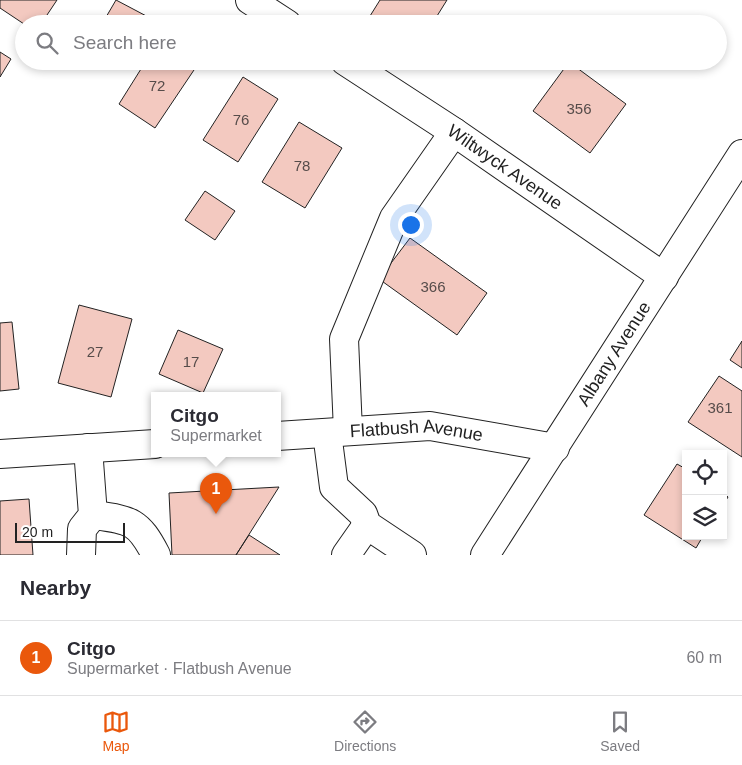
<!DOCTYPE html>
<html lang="en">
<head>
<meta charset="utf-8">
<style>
	body { margin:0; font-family:Arial,sans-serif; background:#f2f2f3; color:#2b2b33 }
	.controls { position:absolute; right:15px; bottom:15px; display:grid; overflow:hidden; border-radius:0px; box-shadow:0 2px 8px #0003 }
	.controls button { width:45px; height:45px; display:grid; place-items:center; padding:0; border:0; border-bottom:1px solid #e1e1e2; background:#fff; color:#2b2b33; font:25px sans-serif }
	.scale { position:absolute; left:15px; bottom:12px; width:110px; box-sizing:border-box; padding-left:5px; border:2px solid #222; border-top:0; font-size:14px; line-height:18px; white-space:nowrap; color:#222; -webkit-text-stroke:4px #fff; paint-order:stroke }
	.you { position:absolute; left:410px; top:224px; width:18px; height:18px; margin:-12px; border:4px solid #fff; border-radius:50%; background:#1a73e8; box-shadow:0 0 0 8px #1a73e833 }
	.badge { display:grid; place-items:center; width:32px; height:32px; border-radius:50%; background:#ea580c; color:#fff; font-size:16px; font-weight:700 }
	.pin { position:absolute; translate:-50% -41px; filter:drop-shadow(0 1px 2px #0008) }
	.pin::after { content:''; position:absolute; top:26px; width:18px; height:15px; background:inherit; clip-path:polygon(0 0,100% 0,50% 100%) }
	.popup { position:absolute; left:151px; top:392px; width:130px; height:65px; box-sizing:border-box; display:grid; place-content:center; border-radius:0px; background:#fff; filter:drop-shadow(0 1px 4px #0005); font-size:16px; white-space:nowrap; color:#7c7c81 }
	.popup b { font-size:19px; color:#2b2b33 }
	.popup::after { content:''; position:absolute; left:50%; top:100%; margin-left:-10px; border:10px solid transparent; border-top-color:#fff }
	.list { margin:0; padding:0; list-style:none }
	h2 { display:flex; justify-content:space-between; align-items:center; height:65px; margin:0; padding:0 20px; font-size:21px }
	h2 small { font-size:16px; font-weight:400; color:#7c7c81 }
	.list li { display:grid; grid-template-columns:32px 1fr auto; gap:15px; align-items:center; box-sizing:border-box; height:75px; padding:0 20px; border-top:1px solid #e1e1e2 }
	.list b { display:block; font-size:19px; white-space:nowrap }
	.list p { margin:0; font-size:16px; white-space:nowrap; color:#7c7c81 }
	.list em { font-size:16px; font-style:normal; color:#7c7c81 }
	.icon { flex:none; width:28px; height:28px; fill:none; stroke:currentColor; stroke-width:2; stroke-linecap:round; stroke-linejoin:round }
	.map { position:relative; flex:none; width:742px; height:555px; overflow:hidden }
	.search { position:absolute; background:#fff; box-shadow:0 2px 8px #0003; left:15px; right:15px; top:15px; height:55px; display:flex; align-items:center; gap:12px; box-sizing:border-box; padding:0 18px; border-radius:28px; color:#7c7c81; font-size:19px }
	.sheet { height:140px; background:#fff }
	nav { display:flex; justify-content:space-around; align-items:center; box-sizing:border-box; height:70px; border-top:1px solid #e1e1e2; background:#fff; font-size:14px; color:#7c7c81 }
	nav a { display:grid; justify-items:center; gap:2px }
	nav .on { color:#ea580c }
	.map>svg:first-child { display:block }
	.building { fill:#f3c9c0; stroke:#222 }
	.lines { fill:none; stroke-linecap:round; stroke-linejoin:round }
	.minor-casing { stroke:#222; stroke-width:30 }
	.major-casing { stroke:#222; stroke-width:30 }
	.minor { stroke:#fff; stroke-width:28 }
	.major { stroke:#fff; stroke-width:28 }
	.labels { text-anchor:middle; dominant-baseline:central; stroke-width:4; stroke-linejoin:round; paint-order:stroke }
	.number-label { font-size:15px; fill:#564c4a }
	.street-label { font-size:18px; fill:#222; stroke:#fff }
</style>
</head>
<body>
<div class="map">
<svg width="742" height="555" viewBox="0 0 742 555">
	<rect width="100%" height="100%" fill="#fff"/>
	<!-- building -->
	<path class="building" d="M0 0H57L41 24H24L0 8Z
		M116 0 152 19 149 24H102Z
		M380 0H447L432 24H365Z
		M0 52 11 59 0 77Z
		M146 61H187L196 67 155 128 119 104Z
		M569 62 626 104 590 153 533 111Z
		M243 77 278 99 238 162 203 140Z
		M299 122 342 148 305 208 262 182Z
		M205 191 235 211 215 240 185 220Z
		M410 238 487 293 457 335 379 279Z
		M79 305 132 319 111 397 58 383Z
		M12 322 19 389 0 391V323Z
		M178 330 223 349 203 393 159 374Z
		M742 341V368L730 360Z
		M719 376 742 391V457L688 422Z
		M677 464 686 469V536H703L696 548 644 515Z
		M279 487 236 555H172L169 493Z
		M723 493 728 497 723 505Z
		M29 499 33 555H0V501Z
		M249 535 280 555H236Z"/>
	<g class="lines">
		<defs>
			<g id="minor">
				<path d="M250 0 287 24"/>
				<path id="s1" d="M345 61 454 132 664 277"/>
				<path d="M348 431 344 339 394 218 454 132"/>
				<path d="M327 433 334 487 363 514 367 525 412 555"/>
				<path d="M93 515C130 520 138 520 156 555"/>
				<path d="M81 555 82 529 93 515 88 448"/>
				<path d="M346 555 367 525"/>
			</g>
			<g id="major">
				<path id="s2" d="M277 436 430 426 555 448"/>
				<path d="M0 454 155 444"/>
				<path id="s3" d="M485 555 742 154"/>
			</g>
		</defs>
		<!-- minor casing -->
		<use href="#minor" class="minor-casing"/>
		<!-- major casing -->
		<use href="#major" class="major-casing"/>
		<!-- minor -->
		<use href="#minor" class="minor"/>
		<!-- major -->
		<use href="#major" class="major"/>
	</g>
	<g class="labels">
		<!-- number labels -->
		<g class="number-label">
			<text x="157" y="85">72</text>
			<text x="579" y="108">356</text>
			<text x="241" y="119">76</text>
			<text x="302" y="165">78</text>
			<text x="433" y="286">366</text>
			<text x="95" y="351">27</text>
			<text x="191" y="361">17</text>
			<text x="720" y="407">361</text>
		</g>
		<!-- street labels -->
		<g class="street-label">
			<text stroke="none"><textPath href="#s1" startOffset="192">Wiltwyck Avenue</textPath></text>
			<text stroke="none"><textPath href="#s3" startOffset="239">Albany Avenue</textPath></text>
			<text stroke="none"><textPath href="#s2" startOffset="140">Flatbush Avenue</textPath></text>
		</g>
	</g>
</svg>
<div class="controls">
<button><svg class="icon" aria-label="locate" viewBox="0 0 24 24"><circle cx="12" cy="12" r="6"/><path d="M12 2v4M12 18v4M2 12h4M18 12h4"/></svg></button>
<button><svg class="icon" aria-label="layers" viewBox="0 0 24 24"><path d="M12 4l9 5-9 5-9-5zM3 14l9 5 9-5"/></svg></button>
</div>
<div class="scale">20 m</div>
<div class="you"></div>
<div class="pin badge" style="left:216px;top:514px">1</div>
<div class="popup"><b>Citgo</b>Supermarket</div>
<div class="search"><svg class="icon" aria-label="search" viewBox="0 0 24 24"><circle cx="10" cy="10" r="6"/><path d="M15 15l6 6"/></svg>Search here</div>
</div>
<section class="sheet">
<h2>Nearby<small></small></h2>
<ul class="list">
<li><span class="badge">1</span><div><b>Citgo</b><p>Supermarket · Flatbush Avenue</p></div><em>60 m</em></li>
</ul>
</section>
<nav>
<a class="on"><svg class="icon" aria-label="map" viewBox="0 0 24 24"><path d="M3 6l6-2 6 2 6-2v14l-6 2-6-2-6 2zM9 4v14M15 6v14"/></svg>Map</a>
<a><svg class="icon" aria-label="directions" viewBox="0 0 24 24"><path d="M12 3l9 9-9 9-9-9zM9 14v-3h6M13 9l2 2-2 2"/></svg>Directions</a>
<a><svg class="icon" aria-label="saved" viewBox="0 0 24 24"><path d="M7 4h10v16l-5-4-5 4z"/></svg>Saved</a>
</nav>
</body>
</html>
